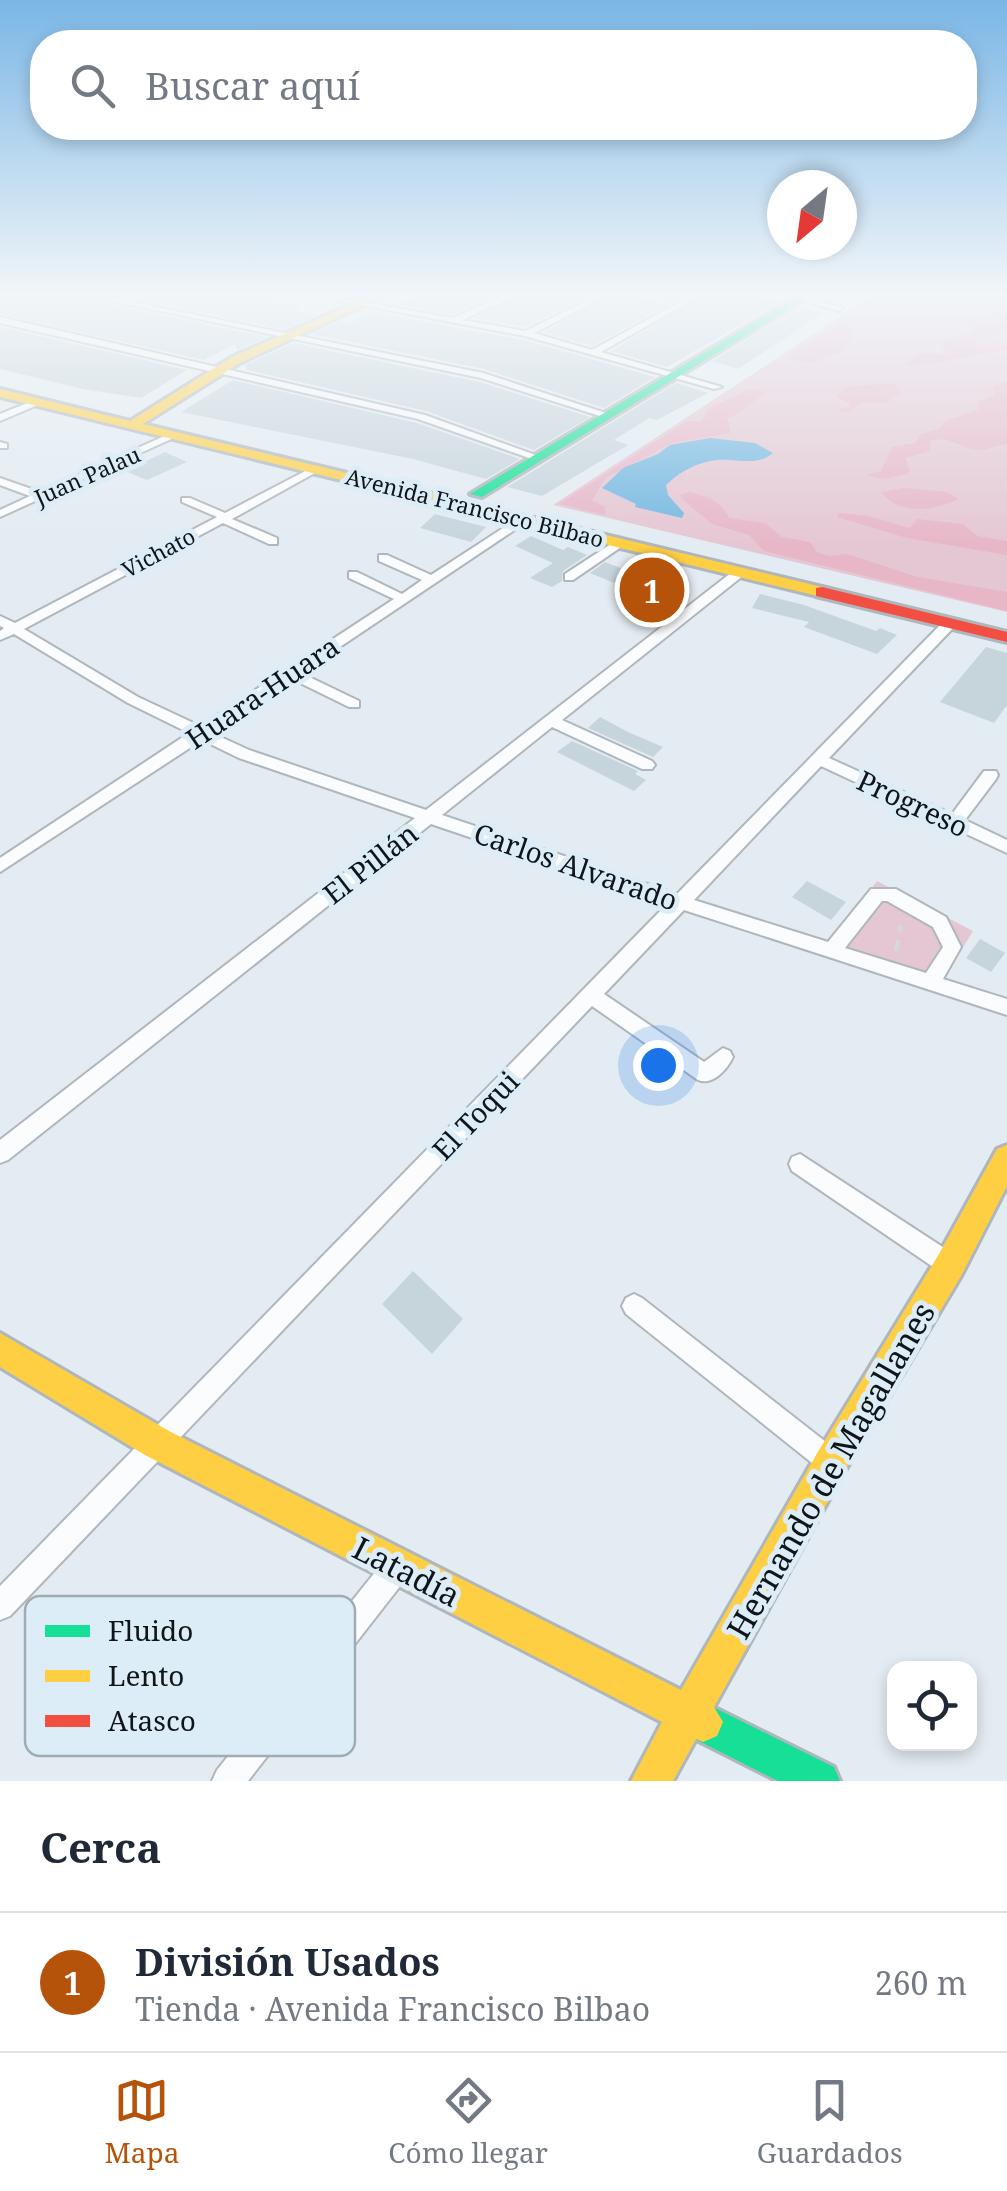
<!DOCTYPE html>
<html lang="es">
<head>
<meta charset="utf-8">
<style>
	body { margin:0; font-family:"Noto Serif",serif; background:#f6f6f7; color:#1f2937 }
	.controls { position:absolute; right:30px; bottom:30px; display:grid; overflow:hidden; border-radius:20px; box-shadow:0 5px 15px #0003 }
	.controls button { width:90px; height:90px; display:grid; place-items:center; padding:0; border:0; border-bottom:2px solid #e0e1e3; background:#fff; color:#1f2937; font:50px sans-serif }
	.compass { position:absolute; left:767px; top:170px; width:90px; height:90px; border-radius:50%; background:#fff; box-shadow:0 5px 15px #0003; rotate:209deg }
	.you { position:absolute; left:658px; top:1065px; width:35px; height:35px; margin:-25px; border:8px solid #fff; border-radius:50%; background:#1a73e8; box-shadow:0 0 0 15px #1a73e833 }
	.badge { display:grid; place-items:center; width:65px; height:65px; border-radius:50%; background:#b45309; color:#fff; font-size:32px; font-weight:700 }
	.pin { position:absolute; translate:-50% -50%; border:5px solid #fff; box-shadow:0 2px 10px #0006 }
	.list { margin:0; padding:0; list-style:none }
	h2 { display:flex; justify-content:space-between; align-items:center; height:130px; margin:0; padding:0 40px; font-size:42px }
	h2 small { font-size:32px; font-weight:400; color:#747a83 }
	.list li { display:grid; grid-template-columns:65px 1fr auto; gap:30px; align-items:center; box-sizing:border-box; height:140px; padding:0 40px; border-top:2px solid #e0e1e3 }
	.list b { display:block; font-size:38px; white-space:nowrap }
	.list p { margin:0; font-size:32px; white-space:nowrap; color:#747a83 }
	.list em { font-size:32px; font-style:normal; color:#747a83 }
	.icon { flex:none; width:55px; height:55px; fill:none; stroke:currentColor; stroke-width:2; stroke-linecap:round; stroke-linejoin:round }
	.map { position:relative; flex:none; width:1007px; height:1781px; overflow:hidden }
	.search { position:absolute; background:#fff; box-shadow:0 5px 15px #0003; left:30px; right:30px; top:30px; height:110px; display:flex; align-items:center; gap:25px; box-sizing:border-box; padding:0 35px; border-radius:40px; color:#747a83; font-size:38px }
	.sheet { height:270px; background:#fff }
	nav { display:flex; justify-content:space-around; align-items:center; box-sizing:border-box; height:140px; border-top:2px solid #e0e1e3; background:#fff; font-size:28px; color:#747a83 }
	nav a { display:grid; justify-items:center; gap:5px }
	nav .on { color:#b45309 }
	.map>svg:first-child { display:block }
	.green { fill:#e5c7d3 }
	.forest { fill:#e7b7c8 }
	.water { fill:#75b8e1 }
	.building { fill:#c6d4dc }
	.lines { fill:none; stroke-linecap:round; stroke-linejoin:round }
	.street-casing { stroke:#b0b7bc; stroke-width:4 }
	.fast-casing { stroke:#b0b7bc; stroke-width:6 }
	.slow-casing { stroke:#b0b7bc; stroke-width:6 }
	.jam-casing { stroke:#b0b7bc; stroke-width:6 }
	.path-far1 { stroke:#d5d7d8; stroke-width:4; stroke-dasharray:8 8; stroke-linecap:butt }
	.path { stroke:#d5d7d8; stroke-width:5; stroke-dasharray:9 9; stroke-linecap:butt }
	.street { fill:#fbfcfd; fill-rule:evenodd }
	.fast { fill:#16e098; fill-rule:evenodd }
	.slow { fill:#ffcf43; fill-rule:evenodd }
	.jam { fill:#f24e42; fill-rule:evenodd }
	.labels { text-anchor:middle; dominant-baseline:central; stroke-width:10; stroke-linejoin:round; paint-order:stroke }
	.far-street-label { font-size:22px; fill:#0f1518; stroke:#ddedf8 }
	.street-label { font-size:28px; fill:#0f1518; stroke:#ddedf8 }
	.near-street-label { font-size:32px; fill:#0f1518; stroke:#ddedf8 }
	.key { fill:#ddedf8; stroke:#9facb5; stroke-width:2.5 }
	.key-label { font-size:28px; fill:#0f1518 }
</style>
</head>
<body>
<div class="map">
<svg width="1007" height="1781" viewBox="0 0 1007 1781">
	<rect width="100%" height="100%" fill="#e3ecf2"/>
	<!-- green -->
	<path class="green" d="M872 296H1007V612L553 505Z
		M0 387 1007 629V631L0 389Z
		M877 881 973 931 943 980 832 943Z"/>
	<!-- forest -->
	<path class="forest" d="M991 310 1007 314V333L974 341 976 345H1007V350C985 352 919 369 906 365L921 353 946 354 938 343 972 333 969 329 975 327 967 322 990 321Z
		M839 325 855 330 844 351 811 363 791 359 790 355Z
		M1007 380V444C998 445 989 449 981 450 960 451 952 434 930 441L931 451 905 458 910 471 907 474 883 479 866 475 881 471 892 447 915 443 920 435 940 428 945 421 979 409 977 402 995 396 992 387Z
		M894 383 901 392 885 403 863 402 849 412 835 410 852 406 837 397 845 387Z
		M749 389 766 392 738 414 727 418 731 433 673 443 606 478 592 500 605 507V515L559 504 687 421H702L708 409Z
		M903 488 947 492 959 499C933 511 900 516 881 492Z
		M689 492C707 496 721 501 729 518L765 523 782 537 810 542 817 552 829 556 847 554 918 577 1007 592V611L764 551 749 535 712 524 682 499 680 495Z
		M839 513 868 516 910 528 917 519 963 524 977 536 1007 541V555L907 538 837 517Z"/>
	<!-- water -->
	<path class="water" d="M710 438 755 443 773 453C757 467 736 458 717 460 695 463 681 471 666 485L668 495 684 513 682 518 635 507 636 504 602 488 623 468 658 454 670 445Z"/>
	<!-- building -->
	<path class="building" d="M0 296H70L267 337 237 350 235 344 204 360 0 314Z
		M146 296H277L263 303 310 302 296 309 317 315 285 329 137 299Z
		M417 296H494L452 314 396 304Z
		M516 296H589L524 327 475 318Z
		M610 296H634L661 303 662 296H684L592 346 544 332Z
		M703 296H758L780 302 667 367 611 351Z
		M800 307 823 313 738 369 712 361Z
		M371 312 524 340 655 377 604 408 484 369 311 334 339 321 347 324Z
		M0 327 187 370 141 398 83 389 0 369Z
		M293 343 480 382 590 417 534 450 426 411 247 370 245 365Z
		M233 380 417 423 520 459 486 479 413 459 181 412Z
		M676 383 708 393 657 420 649 418 614 440 628 445 542 496 507 487Z
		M165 452 187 462 147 480 125 471Z
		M435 514 486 527 471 542 420 528Z
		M531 536 563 550 568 547 587 555 563 571 562 581 552 587 530 578 553 563 515 546Z
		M605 562 647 578 659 570 676 576 663 586 682 594 660 610 625 594 631 590 590 573Z
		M760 594 804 605 876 631 880 628 897 635 877 654 804 627 809 622 752 608Z
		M986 647 1007 653V705L994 723 940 702Z
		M600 717 628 732 663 747 653 757 588 728Z
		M572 741 638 771 635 774 646 780 634 791 557 752Z
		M807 881 846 902 831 920 792 897Z
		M980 939 1005 953 991 972 966 958Z
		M413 1271 463 1319 432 1354 382 1304Z"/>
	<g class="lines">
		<defs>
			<path id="street" d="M88 296H102L483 373 612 415 603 417 481 378Z
				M314 296H330L452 318 503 296H513L463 320 525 331 597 296H607L534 333 592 350 691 296H700L601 352 722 387 714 389 525 336Z
				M787 296H800L843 308 839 311Z
				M0 317 425 415 541 457 532 459 418 419 0 323Z
				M37 399 40 400V404L0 421V414Z
				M171 433 180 435 0 517V510L30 496 0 485V478L40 492Z
				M0 442 7 444V448H0Z
				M313 467 322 469 232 519 277 538V544H269L223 523 24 629 138 697 200 726 394 599 349 578V572H357L402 594 422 580 379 561V555H387L431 575 520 517H528V521L301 673 359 701V707H349L292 679 212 733 249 750 426 810 736 569H744V575L562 720 652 761 655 765 652 769H642L552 727 442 815 677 894 945 620H955V626L829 758 952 814 984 771H996L998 775 996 779 965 820 1007 840V853L821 766 694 900 828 942 871 889H896L946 917 961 947 943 979 1007 999V1015L684 910 604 994 704 1062 723 1048 730 1051 733 1057C727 1070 712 1086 698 1080L592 1006 10 1616 0 1620V1586L667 904 431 824 8 1160 0 1163V1140L415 818 239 758 202 740 0 872V858L189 733 128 703 14 634 0 640V631L4 628 0 626V616L15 623 217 517 182 502V498H190L225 513ZM882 901H887L933 927 943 947 926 973 845 948Z
				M617 540 627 543 573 580H565V574Z
				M800 1154 958 1257 962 1265 958 1273 950 1277 942 1273 792 1171 789 1164 792 1157Z
				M634 1294 642 1298 840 1453 844 1462 840 1471 831 1475 822 1471 626 1314 622 1306 626 1298Z
				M398 1552 408 1556 412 1566 408 1576 248 1781H212L217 1770 388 1556Z"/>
			<path id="fast" d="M798 296H810L482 497 470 494Z
				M703 1702 834 1767 840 1781H778L689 1736 683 1722 689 1708Z"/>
			<path id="slow" d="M370 296H383L240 363 143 424 822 587 830 592 822 597 0 397V389L130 421 232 357Z
				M1007 1145V1186L961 1276 843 1474 714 1707 723 1722 717 1736 703 1742 696 1739 673 1781H631L662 1722 145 1455 0 1367V1333L169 1431 681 1690 819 1450 939 1254 997 1149Z"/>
			<path id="jam" d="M822 587 1007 632V642L816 596V588Z"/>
		</defs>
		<!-- street casing -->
		<use href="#street" class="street-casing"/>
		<!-- fast casing -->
		<use href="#fast" class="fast-casing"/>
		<!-- slow casing -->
		<use href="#slow" class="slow-casing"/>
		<!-- jam casing -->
		<use href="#jam" class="jam-casing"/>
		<!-- path-far1 -->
		<path class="path-far1" d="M897 948 900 927 906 924"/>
		<!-- path -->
		<path class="path" d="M896 951 897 945"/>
		<!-- street -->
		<use href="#street" class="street"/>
		<!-- fast -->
		<use href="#fast" class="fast"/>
		<!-- slow -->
		<use href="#slow" class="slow"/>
		<!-- jam -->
		<use href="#jam" class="jam"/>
	</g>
	<!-- sky -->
	<linearGradient id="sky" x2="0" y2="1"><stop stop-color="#7ab6e5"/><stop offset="0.54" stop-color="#f2f6f9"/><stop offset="1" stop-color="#f2f6f9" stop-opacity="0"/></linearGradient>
	<rect width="1007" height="545" fill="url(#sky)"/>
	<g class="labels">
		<!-- far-street labels -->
		<g class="far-street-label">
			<text transform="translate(87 475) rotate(-24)">Juan Palau</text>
			<text transform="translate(475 507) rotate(14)">Avenida Francisco Bilbao</text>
			<text transform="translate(158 552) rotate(-28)">Vichato</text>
		</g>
		<!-- street labels -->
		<g class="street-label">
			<text transform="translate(262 692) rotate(-34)">Huara-Huara</text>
			<text transform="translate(913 803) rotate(25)">Progreso</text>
			<text transform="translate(370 863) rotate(-38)">El Pillán</text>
			<text transform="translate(576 866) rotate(19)">Carlos Alvarado</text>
			<text transform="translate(475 1115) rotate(-46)">El Toqui</text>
		</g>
		<!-- near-street labels -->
		<g class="near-street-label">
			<text transform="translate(830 1470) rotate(-60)">Hernando de Magallanes</text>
			<text transform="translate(407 1571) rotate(27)">Latadía</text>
		</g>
	</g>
	<!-- legend -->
	<rect x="25" y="1596" width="330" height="160" rx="15" class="key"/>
	<rect x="45" y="1625" width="45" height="12" fill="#16e098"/>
	<rect x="45" y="1670" width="45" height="12" fill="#ffcf43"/>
	<rect x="45" y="1715" width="45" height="12" fill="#f24e42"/>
	<g class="key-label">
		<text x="108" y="1641">Fluido</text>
		<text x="108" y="1686">Lento</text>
		<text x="108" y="1731">Atasco</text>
	</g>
</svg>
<div class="controls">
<button><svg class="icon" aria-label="locate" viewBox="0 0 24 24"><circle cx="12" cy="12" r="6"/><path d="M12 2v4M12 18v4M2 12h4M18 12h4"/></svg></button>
</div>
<svg class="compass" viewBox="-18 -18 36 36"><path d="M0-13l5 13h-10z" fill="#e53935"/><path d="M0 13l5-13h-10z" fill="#747a83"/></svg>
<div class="you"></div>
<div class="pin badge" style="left:652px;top:590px">1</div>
<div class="search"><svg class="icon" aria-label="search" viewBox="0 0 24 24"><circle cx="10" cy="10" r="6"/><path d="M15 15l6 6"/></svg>Buscar aquí</div>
</div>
<section class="sheet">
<h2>Cerca<small></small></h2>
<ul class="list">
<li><span class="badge">1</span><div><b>División Usados</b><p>Tienda · Avenida Francisco Bilbao</p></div><em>260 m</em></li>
</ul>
</section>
<nav>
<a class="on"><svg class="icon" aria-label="map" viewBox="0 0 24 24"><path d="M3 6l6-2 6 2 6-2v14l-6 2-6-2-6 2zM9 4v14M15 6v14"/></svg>Mapa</a>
<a><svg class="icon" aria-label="directions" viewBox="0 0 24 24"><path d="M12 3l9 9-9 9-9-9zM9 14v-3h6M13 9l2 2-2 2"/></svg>Cómo llegar</a>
<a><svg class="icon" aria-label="saved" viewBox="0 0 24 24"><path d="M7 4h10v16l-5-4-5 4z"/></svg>Guardados</a>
</nav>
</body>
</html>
